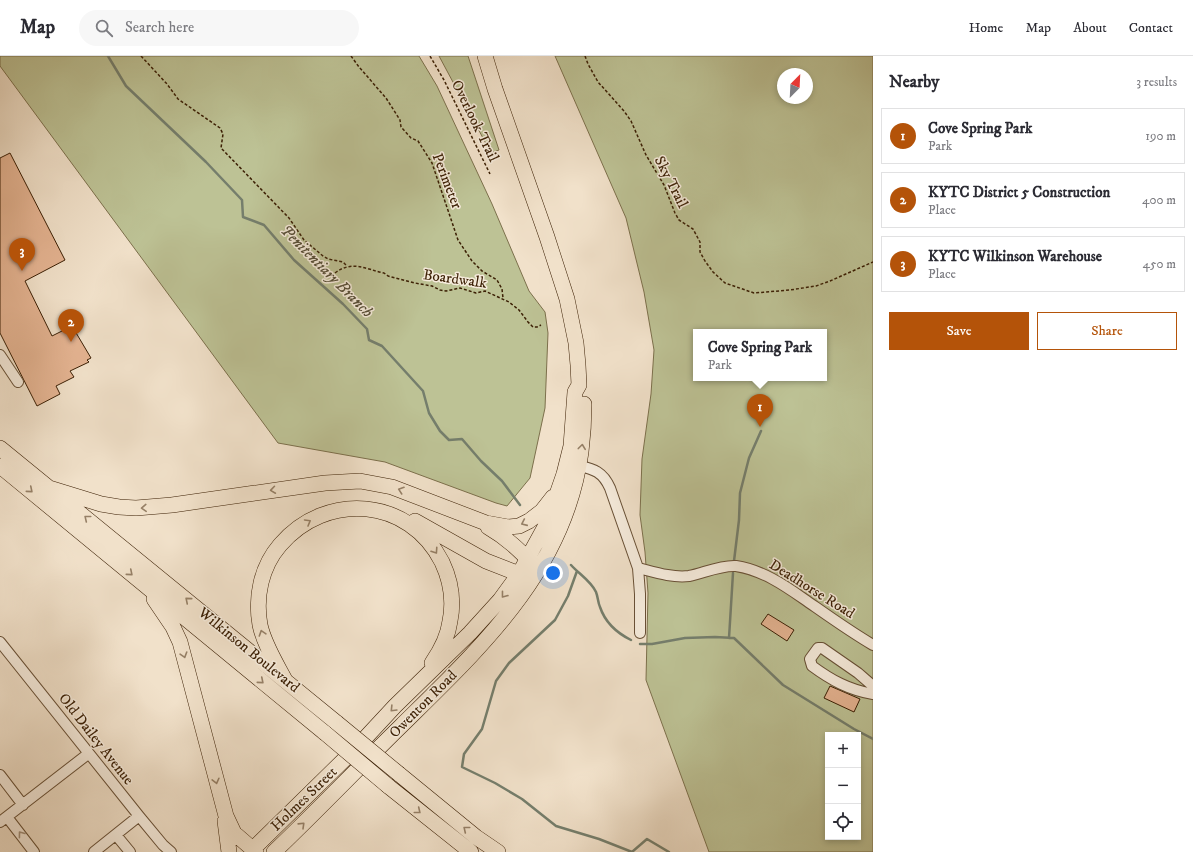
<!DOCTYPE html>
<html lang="en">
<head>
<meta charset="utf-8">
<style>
	body { margin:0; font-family:"IM FELL DW Pica",serif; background:#f7f7f7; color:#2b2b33 }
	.controls { position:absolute; right:12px; bottom:12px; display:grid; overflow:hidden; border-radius:0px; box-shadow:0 2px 6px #0003 }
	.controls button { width:36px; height:36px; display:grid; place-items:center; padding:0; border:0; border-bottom:1px solid #e1e1e2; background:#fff; color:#2b2b33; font:20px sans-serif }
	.compass { position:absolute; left:777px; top:12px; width:36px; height:36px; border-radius:50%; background:#fff; box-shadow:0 2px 6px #0003; rotate:24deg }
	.you { position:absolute; left:553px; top:517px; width:14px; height:14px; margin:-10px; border:3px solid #fff; border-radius:50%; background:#1a73e8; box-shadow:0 0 0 6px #1a73e833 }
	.badge { display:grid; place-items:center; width:26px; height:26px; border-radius:50%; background:#b45309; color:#fff; font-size:13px; font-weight:700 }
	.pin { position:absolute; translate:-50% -33px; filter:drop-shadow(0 1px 2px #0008) }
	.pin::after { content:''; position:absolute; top:21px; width:14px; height:12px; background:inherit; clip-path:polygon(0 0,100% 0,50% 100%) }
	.popup { position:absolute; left:693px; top:273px; width:134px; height:52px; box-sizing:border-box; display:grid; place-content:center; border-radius:0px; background:#fff; filter:drop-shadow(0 1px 3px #0005); font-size:13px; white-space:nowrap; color:#7c7c81 }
	.popup b { font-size:15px; color:#2b2b33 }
	.popup::after { content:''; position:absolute; left:50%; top:100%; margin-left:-8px; border:8px solid transparent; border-top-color:#fff }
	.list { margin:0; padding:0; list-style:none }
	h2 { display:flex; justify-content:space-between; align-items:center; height:52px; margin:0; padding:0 16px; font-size:17px }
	h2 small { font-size:13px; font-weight:400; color:#7c7c81 }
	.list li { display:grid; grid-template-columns:26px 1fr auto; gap:12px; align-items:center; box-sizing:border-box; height:56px; margin:0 8px 8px; padding:0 8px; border:1px solid #e1e1e2; border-radius:0px }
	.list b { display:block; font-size:15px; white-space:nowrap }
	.list p { margin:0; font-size:13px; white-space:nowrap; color:#7c7c81 }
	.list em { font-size:13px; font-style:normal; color:#7c7c81 }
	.actions { display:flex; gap:8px; padding:12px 16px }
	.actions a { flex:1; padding:9px 0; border:1px solid #b45309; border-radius:0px; text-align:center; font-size:14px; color:#b45309 }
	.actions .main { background:#b45309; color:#fff }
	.icon { flex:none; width:22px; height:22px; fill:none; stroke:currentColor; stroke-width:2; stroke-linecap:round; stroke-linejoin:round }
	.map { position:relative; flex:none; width:873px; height:796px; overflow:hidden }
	header { display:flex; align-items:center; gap:24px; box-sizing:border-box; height:56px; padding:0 20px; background:#fff; border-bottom:1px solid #e1e1e2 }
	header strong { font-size:19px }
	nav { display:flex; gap:22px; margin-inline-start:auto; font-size:14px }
	.search { width:280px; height:36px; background:#f7f7f7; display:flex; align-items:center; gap:10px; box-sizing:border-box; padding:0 14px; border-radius:22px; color:#7c7c81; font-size:15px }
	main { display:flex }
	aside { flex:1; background:#fff }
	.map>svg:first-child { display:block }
	.green { fill:#bdc295; stroke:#7c704c; fill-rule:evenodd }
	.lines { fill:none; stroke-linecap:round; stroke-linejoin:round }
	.stream { stroke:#757e6c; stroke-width:2.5 }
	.building { fill:#e4b391; stroke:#3b1f04 }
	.minor-casing { stroke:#685036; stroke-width:12 }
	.highway-casing { stroke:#3b1f04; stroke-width:16 }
	.path { stroke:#3b1f04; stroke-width:1.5; stroke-dasharray:3 2; stroke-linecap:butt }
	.minor { stroke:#f6ecdd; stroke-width:10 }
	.highway { stroke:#f1e1ca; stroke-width:15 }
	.highway-bridge-casing { stroke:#3b1f04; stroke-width:16; stroke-linecap:butt }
	.highway-bridge { stroke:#f1e1ca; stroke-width:15 }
	.oneway { stroke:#968067 }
	.oneway2 { stroke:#a2907b }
	.labels { text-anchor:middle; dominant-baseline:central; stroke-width:3; stroke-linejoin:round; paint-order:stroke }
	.street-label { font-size:15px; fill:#3b1f04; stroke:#f6ecdd }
	.water-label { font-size:16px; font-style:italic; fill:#584f38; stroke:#f6ecdd }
</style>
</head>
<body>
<header>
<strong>Map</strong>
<div class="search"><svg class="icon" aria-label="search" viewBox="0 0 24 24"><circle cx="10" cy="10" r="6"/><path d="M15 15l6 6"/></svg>Search here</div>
<nav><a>Home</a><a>Map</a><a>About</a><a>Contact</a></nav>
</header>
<main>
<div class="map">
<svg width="873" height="796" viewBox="0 0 873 796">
	<rect width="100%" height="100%" fill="#f1e1ca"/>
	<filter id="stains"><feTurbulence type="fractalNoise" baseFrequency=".005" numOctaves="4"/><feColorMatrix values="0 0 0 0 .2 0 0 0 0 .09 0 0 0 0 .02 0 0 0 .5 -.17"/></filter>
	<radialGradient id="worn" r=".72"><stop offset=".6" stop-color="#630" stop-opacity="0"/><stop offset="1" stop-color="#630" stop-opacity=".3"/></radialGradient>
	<!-- green -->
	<path class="green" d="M0 0H419L437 30 492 148 529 235 545 256 548 277 545 352 530 422 507 450 496 447 385 406 278 387 0 10Z
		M439 0H468L499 94 491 97Z
		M555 0H873V796H709L646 624 648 537 645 496 640 459 642 403 651 338 654 294 644 236 626 162ZM783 18H807V42H783ZM696 276H824V322H696ZM828 679H858V781H828Z"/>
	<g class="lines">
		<!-- stream -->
		<path class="stream" d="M108 0 126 30 206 106 242 144 243 161 264 169 294 204 343 248 367 273 369 284 382 290 423 335 429 357 440 375 449 384 462 383 481 405 502 425 520 449
			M734 505 739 464 740 437 749 402 761 375
			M571 509C579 518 591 525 596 536 598 541 598 547 600 551 605 566 617 577 631 584
			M577 515 568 540 555 564 509 607 496 625 482 673 464 698 462 711 495 727 522 743 556 770 599 783 632 796 647 783 669 796
			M729 582 733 517
			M640 588H652L685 582 715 581 734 582 783 629 854 673 873 683"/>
	</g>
	<!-- building -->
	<path class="building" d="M10 97 65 204 25 225 52 280 72 270 91 302 87 304 89 306 70 315 74 321 56 330 60 338 37 350 0 277V102Z
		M768 558 794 574 787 585 761 568Z
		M830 630 860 643 854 656 824 642Z"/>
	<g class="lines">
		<defs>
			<path id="minor" d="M0 299 18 326
				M574 408C592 413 602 414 610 432L638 512 640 538V577
				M638 512C654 516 672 522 689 520 704 517 720 509 736 510 762 514 784 529 804 543 827 559 849 575 873 589
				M0 586 139 760 163 789 171 796
				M873 630 858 617 822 592H818L810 603 812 610C831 624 849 634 873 638
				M0 719 23 749
				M7 761 34 796
				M0 766 88 698
				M116 779 130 796
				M94 796 139 760"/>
			<path id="highway" d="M0 392 337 667
				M0 410 325 677
				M49 432 101 448 119 451 136 452 172 449 325 427 360 425 392 431 486 467 508 471 519 470 529 465 542 455 553 441
				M415 465 486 505 527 521
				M488 471C507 482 519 494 534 509
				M154 543 173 571 180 586 226 760 234 777 256 796
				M285 624C276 607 264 588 260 569 255 541 261 511 280 489 326 435 409 441 442 506 451 525 454 545 450 565 448 581 441 594 432 607
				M399 718 476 781 498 796
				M388 730 471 796
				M225 765 229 796
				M253 793 355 693 395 650 470 577 500 544 519 518 547 467 564 418 571 390 575 336 579 329 578 309 576 287 567 243 547 181 495 33 485 0
				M274 796C317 755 358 712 401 670 481 591 565 515 581 396 583 380 584 364 584 348"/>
		</defs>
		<!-- minor casing -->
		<use href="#minor" class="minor-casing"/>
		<!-- highway casing -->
		<use href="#highway" class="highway-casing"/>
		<!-- path -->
		<path class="path" d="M141 0 167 28 178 43 220 72 223 78 221 92 289 162 304 184 323 200 328 203 343 206 347 210
			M351 0 359 11 386 42 400 64 401 71 411 82 418 85 432 107 458 184 472 205 482 215 497 224 502 233 503 242
			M430 0 444 24 490 118
			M585 0 588 8 598 26 624 55 631 65 646 99 664 129 675 157 679 164 693 173 700 186V196L705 205 713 216 725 227 754 237 790 234 816 230 830 225 873 206
			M335 217C352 204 365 213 384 217L388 220 415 227 432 230 440 234 446 235 460 232 476 237 485 235 509 246 519 254 528 266 533 271H537L541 269"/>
		<!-- minor -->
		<use href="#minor" class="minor"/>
		<!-- highway -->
		<use href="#highway" class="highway"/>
		<defs>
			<path id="highway-bridge" d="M337 667 399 718
				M325 677 388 730"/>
		</defs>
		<!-- highway-bridge casing -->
		<use href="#highway-bridge" class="highway-bridge-casing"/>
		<!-- highway-bridge -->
		<use href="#highway-bridge" class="highway-bridge"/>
	</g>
	<!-- one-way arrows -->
	<defs><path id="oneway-chevron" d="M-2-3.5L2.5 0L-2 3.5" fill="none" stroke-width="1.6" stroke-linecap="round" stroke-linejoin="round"/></defs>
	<g class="oneway">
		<use href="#oneway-chevron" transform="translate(582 391) rotate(-83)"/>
		<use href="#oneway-chevron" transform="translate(30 434) rotate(40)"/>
		<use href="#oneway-chevron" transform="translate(273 434) rotate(172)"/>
		<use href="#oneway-chevron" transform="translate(401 434) rotate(-161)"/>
		<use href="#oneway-chevron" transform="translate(144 452) rotate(177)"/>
		<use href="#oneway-chevron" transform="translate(87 462) rotate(-141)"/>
		<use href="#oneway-chevron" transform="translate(308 466) rotate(-30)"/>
		<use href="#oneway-chevron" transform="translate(524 467) rotate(156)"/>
		<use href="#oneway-chevron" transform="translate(435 495) rotate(56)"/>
		<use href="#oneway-chevron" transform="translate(130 517) rotate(40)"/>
		<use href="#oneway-chevron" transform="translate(504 539) rotate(128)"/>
		<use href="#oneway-chevron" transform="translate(188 544) rotate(-140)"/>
		<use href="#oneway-chevron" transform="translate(262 577) rotate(-108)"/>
		<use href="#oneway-chevron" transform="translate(184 599) rotate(73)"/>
		<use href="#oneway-chevron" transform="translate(261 625) rotate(40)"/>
		<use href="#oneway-chevron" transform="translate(393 653) rotate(134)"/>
		<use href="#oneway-chevron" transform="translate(216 725) rotate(76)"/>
		<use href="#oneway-chevron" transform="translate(418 755) rotate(39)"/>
		<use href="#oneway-chevron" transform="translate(302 769) rotate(-44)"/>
		<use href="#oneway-chevron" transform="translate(466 773) rotate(-141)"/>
	</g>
	<use class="oneway2" href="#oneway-chevron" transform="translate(21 778) rotate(-127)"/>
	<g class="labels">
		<!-- street labels -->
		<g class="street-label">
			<text transform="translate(475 65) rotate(64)">Overlook Trail</text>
			<text transform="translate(447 125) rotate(69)">Perimeter</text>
			<text transform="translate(671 126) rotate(63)">Sky Trail</text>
			<text transform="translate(455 223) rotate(8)">Boardwalk</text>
			<text transform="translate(812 533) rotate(32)">Deadhorse Road</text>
			<text transform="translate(249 594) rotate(39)">Wilkinson Boulevard</text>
			<text transform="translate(423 648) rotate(-45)">Owenton Road</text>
			<text transform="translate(96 683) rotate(52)">Old Dailey Avenue</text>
			<text transform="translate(304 743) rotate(-44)">Holmes Street</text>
		</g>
		<!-- water labels -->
		<g class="water-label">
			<text transform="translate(327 215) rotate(45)">Penitentiary Branch</text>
		</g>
	</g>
	<rect width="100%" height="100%" filter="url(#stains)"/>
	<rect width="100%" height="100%" fill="url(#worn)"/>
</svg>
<div class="controls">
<button>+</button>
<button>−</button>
<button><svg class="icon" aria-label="locate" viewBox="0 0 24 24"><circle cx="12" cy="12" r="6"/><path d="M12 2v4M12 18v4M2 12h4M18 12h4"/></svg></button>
</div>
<svg class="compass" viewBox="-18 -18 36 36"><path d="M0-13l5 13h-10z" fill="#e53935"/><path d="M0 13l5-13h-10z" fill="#7c7c81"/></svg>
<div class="you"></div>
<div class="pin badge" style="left:760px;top:371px">1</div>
<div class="popup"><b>Cove Spring Park</b>Park</div>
<div class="pin badge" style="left:71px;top:286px">2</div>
<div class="pin badge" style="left:22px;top:215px">3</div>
</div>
<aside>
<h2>Nearby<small>3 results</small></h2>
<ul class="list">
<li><span class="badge">1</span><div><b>Cove Spring Park</b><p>Park</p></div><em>190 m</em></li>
<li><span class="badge">2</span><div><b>KYTC District 5 Construction</b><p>Place</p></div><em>400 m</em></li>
<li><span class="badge">3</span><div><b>KYTC Wilkinson Warehouse</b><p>Place</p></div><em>450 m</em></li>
</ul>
<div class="actions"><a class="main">Save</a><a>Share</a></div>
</aside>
</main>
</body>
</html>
